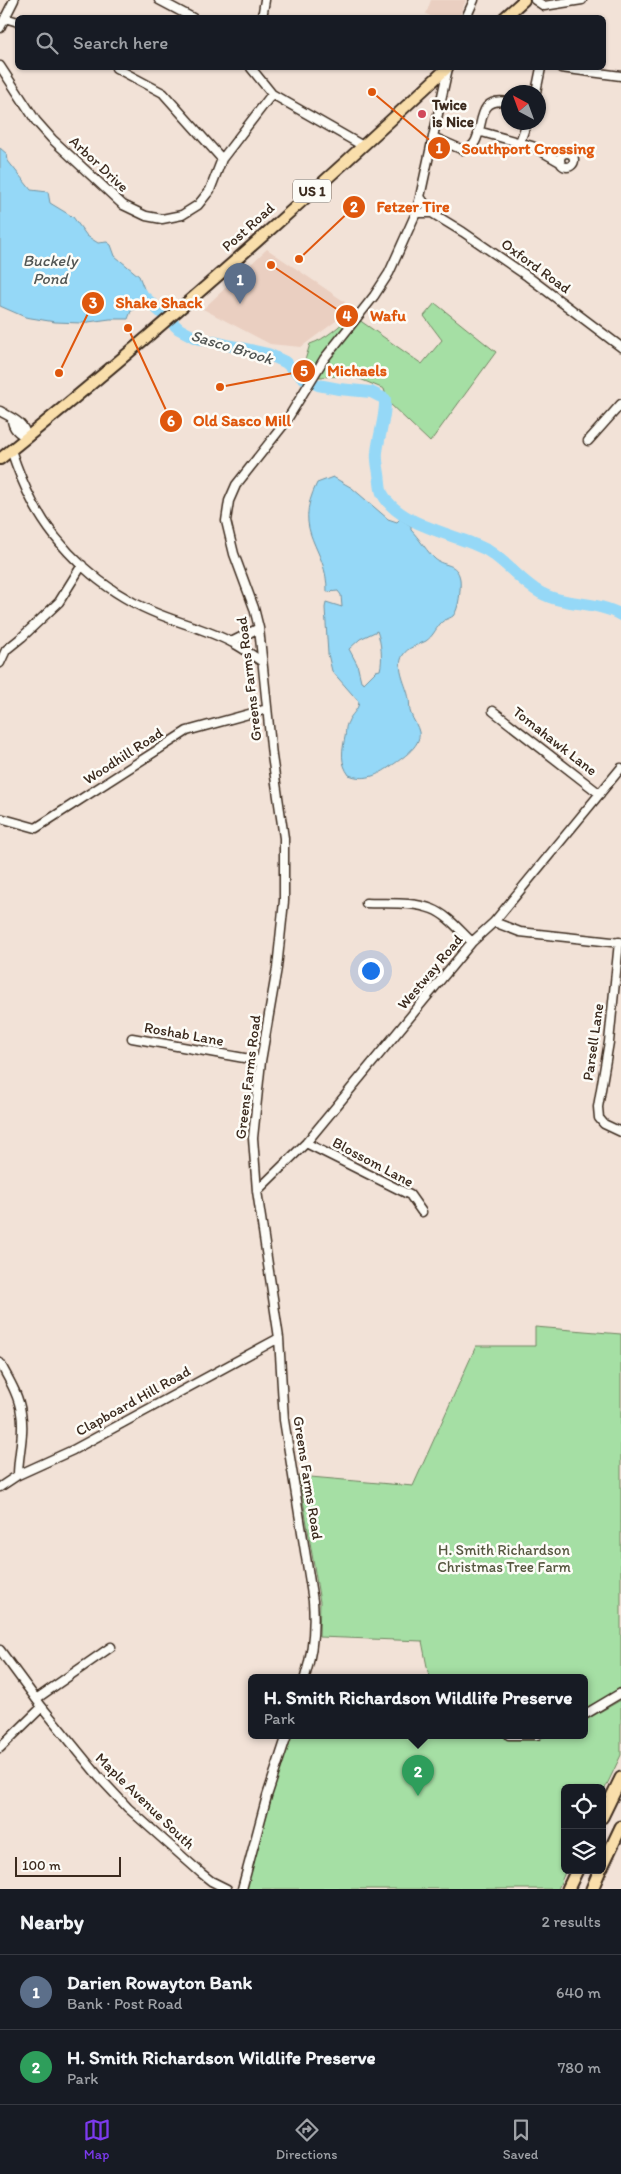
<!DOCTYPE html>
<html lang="en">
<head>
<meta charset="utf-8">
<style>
	body { margin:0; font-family:Itim,sans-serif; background:#242831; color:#f1f3f6 }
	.controls { position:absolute; right:15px; bottom:15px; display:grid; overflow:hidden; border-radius:8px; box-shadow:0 1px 4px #0004 }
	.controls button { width:45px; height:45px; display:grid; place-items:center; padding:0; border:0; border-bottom:1px solid #363941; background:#171b24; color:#f1f3f6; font:25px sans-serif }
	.compass { position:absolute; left:501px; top:85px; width:45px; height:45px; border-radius:50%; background:#171b24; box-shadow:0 1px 4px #0004; rotate:319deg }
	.scale { position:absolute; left:15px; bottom:12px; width:106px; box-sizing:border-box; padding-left:5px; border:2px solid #3b2a1e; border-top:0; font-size:14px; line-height:18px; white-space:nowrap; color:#3b2a1e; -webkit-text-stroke:4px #fdfcf7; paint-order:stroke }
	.you { position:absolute; left:370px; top:970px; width:18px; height:18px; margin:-12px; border:4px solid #fff; border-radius:50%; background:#1a73e8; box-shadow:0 0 0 8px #1a73e833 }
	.badge { display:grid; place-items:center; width:32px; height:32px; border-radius:50%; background:#7c3aed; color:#fff; font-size:16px; font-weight:700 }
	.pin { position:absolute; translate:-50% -41px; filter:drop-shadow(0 1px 2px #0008) }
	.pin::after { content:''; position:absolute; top:26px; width:18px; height:15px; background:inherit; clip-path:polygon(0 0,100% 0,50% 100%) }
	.popup { position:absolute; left:248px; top:1674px; width:340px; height:65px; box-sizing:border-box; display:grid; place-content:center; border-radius:8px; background:#171b24; filter:drop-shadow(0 1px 4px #0005); font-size:16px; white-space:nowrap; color:#9ea1a6 }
	.popup b { font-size:19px; color:#f1f3f6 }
	.popup::after { content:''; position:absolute; left:50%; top:100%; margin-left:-10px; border:10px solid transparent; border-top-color:#171b24 }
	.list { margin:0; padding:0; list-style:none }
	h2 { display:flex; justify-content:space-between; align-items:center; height:65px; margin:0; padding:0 20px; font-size:21px }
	h2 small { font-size:16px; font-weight:400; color:#9ea1a6 }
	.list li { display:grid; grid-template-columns:32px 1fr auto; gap:15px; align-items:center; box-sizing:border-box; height:75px; padding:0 20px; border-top:1px solid #363941 }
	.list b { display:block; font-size:19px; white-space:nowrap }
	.list p { margin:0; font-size:16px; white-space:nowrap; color:#9ea1a6 }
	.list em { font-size:16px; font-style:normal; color:#9ea1a6 }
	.icon { flex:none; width:28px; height:28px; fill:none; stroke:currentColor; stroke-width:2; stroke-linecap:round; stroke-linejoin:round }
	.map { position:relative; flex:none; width:621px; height:1889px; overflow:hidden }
	.search { position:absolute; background:#171b24; box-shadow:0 1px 4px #0004; left:15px; right:15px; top:15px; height:55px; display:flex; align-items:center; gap:12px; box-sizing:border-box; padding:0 18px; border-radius:8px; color:#9ea1a6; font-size:19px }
	.sheet { height:215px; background:#171b24 }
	nav { display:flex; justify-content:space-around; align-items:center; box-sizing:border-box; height:70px; border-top:1px solid #363941; background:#171b24; font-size:14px; color:#9ea1a6 }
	nav a { display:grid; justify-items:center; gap:2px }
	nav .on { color:#7c3aed }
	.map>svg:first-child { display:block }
	.built { fill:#eacfc1 }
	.green { fill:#a5dfa4; stroke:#708461 }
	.water { fill:#95d8f7; stroke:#7192a0; fill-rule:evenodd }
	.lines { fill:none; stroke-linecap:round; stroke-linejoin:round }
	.river { stroke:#95d8f7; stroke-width:12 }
	.minor-casing { stroke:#3b2a1e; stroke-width:11 }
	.major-casing { stroke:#3b2a1e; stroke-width:14 }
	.highway-casing { stroke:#3b2a1e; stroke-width:15 }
	.minor { stroke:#fdfcf7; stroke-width:8 }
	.major { stroke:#f9deab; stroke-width:10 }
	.highway { stroke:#f9deab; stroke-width:11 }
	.poi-dot { fill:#d1495b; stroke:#fdfcf7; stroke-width:2 }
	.labels { text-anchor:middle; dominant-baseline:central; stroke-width:5; stroke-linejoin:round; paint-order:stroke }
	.shield { fill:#fdfcf7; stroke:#75695f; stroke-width:1 }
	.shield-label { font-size:14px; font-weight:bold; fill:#3b2a1e }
	.poi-label { font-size:15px; font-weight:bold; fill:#3b2a1e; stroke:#fdfcf7; text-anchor:start }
	.street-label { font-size:15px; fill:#3b2a1e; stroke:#fdfcf7 }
	.park-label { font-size:15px; fill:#565740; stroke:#fdfcf7 }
	.water-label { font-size:16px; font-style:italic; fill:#525654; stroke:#fdfcf7 }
	.leader { fill:none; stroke:#df570d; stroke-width:2 }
	.callout-dot { fill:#df570d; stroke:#fdfcf7; stroke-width:2 }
	.mark-label { font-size:15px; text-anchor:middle; font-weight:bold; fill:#fff }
	.callout-label { font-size:16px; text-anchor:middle; font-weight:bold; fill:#df570d; stroke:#fdfcf7; stroke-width:5; stroke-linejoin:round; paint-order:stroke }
</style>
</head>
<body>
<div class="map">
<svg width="621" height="1889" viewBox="0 0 621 1889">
	<rect width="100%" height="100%" fill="#f2e2d7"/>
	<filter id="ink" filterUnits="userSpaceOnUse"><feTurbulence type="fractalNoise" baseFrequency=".02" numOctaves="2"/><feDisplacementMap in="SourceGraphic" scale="10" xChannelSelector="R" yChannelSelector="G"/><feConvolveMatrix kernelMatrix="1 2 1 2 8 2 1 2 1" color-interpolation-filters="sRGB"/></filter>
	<g filter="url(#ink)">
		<!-- built -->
		<path class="built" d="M431 0H466L459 18 433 17 426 14Z
			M267 249 345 302 336 321 301 347 270 344 203 309Z"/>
		<!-- green -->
		<path class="green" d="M435 303 496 352 430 442 388 402 384 389 360 379 345 376 318 377 302 370 310 344C326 339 339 326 352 315L422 364 442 340 424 316Z
			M535 1327 621 1334V1688L584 1709V1677H429L422 1641 319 1637 320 1602 299 1476 413 1486 476 1346H535Z
			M621 1700V1755L602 1795V1788H565V1870H566L558 1889H246L271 1798 291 1735H485L536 1739 553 1735H584V1721Z"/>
		<!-- water -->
		<path class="water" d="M0 148 7 154 8 161 31 190 48 192 50 203 73 217 87 236 98 243 107 242 111 245 115 256 139 276 150 304 145 309 140 307 131 311 128 319H110L81 323 55 322 25 317 0 306Z
			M333 477 352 488 388 519 397 522 400 519 411 526V530C418 537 429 554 435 559 444 567 457 562 460 579 461 588 459 610 453 616 449 619 444 619 440 624 435 630 433 636 426 641 418 645 408 647 403 655 395 668 407 686 409 699 410 704 409 710 411 714 413 720 418 726 419 732 422 747 398 761 388 768 376 776 364 781 349 775 340 763 342 751 345 737 346 732 345 727 348 722 351 714 358 711 359 702L332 671 328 654 325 608 326 602 342 607 341 595 338 591 327 592C328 546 291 535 317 483ZM377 631C381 641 383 660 380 670L376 671 364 683 361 681 357 664 349 649 360 639Z"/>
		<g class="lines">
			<!-- river -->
			<path class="river" d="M139 292 179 329 196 338 268 354 285 362 304 378 318 385 339 389 371 392 385 399C386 417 379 434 377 452 376 459 378 467 379 474 380 480 380 488 382 493 398 526 457 534 487 550 507 562 521 582 541 593 565 606 598 601 621 615"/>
			<defs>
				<path id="minor" d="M159 0 193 18
					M535 0 544 6 582 0
					M5 18 18 22
					M262 18 265 0
					M466 18 474 0
					M0 28 14 0
					M0 66 36 121 52 139 123 205 146 216 162 219 182 215 198 205 210 190 222 159 272 94
					M116 68 163 93 222 159
					M251 68 272 94 363 146
					M561 68 621 76
					M536 92 541 68
					M478 131 532 146 560 162
					M433 137 463 150C491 146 468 94 508 102
					M520 142 527 122
					M560 160a7 7 0 1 1 14 0a7 7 0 1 1-14 0Z
					M420 197 432 213
					M416 213H432L463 232 527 276 621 347
					M0 411C13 419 23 421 27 437
					M12 419C12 428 19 434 27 437
					M588 441 621 404
					M11 450C17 468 24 486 33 503 58 550 102 590 151 611 178 623 207 629 233 643 243 648 252 655 261 661
					M231 642 259 628
					M0 663 6 650 22 637 59 602 82 565
					M493 711 600 794
					M0 818 36 828 187 731 267 709
					M366 903C387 904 412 901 432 909 448 915 460 931 472 942
					M494 922 520 932 621 943
					M619 942 609 1042 598 1107 599 1118 604 1124 621 1132
					M132 1038 261 1061
					M306 1143 410 1195 422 1212
					M257 1191 306 1143 472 942 494 922 621 768
					M0 1363C8 1378 19 1395 21 1413 25 1433 18 1455 18 1475
					M0 1487 18 1475 73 1450 279 1338
					M0 1650 42 1707 99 1777 128 1808 201 1873 211 1881 227 1889
					M305 1677C313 1652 315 1627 313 1601L284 1420 279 1338 257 1191 253 1138 261 1061 277 968 284 901V838L272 756 259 628 254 608 234 554 226 521 229 501 236 485 285 423 324 359 374 296 389 273 416 213 420 197 448 68
					M36 1699 111 1647
					M584 1715 621 1693
					M509 1735H537
					M0 1748 42 1707
					M242 1889 267 1796 287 1735"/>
				<path id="major" d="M504 18 524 0
					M0 459C154 335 303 203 447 68"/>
				<path id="highway" d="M602 1817 621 1778
					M602 1867 621 1827
					M568 1889 577 1870
					M592 1889 600 1870"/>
			</defs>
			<!-- minor casing -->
			<use href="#minor" class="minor-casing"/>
			<!-- major casing -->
			<use href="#major" class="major-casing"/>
			<!-- highway casing -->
			<use href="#highway" class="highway-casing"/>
			<!-- minor -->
			<use href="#minor" class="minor"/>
			<!-- major -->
			<use href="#major" class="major"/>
			<!-- highway -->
			<use href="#highway" class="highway"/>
		</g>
	</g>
	<!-- markers -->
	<circle class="poi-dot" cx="422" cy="114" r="5"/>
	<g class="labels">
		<!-- shield labels -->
		<rect class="shield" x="293" y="179.5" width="38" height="23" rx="4"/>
		<g class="shield-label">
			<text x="312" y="191">US 1</text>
		</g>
		<!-- poi labels -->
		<g class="poi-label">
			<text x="432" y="105">Twice<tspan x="432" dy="17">is Nice</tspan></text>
		</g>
		<!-- street labels -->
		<g class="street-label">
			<text transform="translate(99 164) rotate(43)">Arbor Drive</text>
			<text transform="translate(248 227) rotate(-42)">Post Road</text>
			<text transform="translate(536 266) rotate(36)">Oxford Road</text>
			<text transform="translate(249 679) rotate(-97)">Greens Farms Road</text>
			<text transform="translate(555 741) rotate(38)">Tomahawk Lane</text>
			<text transform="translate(123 756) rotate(-33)">Woodhill Road</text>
			<text transform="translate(430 972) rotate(-50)">Westway Road</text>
			<text transform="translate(184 1034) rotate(10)">Roshab Lane</text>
			<text transform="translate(593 1042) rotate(-82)">Parsell Lane</text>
			<text transform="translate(248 1077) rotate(-83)">Greens Farms Road</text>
			<text transform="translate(373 1162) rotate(28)">Blossom Lane</text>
			<text transform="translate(133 1401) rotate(-29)">Clapboard Hill Road</text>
			<text transform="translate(308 1478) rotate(81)">Greens Farms Road</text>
			<text transform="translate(145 1801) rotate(44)">Maple Avenue South</text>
		</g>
		<!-- park labels -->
		<g class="park-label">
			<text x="504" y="1550">H. Smith Richardson<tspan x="504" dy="17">Christmas Tree Farm</tspan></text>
		</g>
		<!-- water labels -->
		<g class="water-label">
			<text x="50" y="260">Buckely<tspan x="50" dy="18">Pond</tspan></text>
			<text transform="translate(232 347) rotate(17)">Sasco Brook</text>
		</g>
	</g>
	<!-- callouts -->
	<path class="leader" d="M372 92L439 148M299 259L354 207M59 373L93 303M271 265L347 316M220 387L304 371M128 328L171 421"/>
	<g class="callout-dot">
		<circle cx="372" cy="92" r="5"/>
		<circle cx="299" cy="259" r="5"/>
		<circle cx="59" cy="373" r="5"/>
		<circle cx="271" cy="265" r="5"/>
		<circle cx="220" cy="387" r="5"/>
		<circle cx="128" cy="328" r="5"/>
		<circle cx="439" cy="148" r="12"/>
		<circle cx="354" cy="207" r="12"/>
		<circle cx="93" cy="303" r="12"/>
		<circle cx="347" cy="316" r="12"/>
		<circle cx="304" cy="371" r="12"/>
		<circle cx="171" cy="421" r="12"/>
	</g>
	<g class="mark-label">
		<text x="439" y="153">1</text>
		<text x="354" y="212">2</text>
		<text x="93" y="308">3</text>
		<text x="347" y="321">4</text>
		<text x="304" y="376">5</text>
		<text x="171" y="426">6</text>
	</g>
	<g class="callout-label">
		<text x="528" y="154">Southport Crossing</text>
		<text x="413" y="212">Fetzer Tire</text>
		<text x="159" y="308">Shake Shack</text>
		<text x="388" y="321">Wafu</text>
		<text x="357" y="376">Michaels</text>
		<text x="242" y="426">Old Sasco Mill</text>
	</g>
</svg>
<div class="controls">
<button><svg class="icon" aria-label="locate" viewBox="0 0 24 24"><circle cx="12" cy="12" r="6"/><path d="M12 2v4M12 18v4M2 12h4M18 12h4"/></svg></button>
<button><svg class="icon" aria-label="layers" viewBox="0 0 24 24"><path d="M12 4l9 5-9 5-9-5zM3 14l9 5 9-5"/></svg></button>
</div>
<svg class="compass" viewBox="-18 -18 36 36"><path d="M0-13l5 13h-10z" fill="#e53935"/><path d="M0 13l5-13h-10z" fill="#9ea1a6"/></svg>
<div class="scale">100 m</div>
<div class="you"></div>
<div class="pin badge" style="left:240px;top:304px;background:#5c6f8a">1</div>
<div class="pin badge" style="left:418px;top:1796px;background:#2e9e5b">2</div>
<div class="popup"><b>H. Smith Richardson Wildlife Preserve</b>Park</div>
<div class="search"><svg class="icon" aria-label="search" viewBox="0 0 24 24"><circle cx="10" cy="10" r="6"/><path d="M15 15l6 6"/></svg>Search here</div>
</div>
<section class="sheet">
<h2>Nearby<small>2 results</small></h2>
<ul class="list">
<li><span class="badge" style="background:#5c6f8a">1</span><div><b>Darien Rowayton Bank</b><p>Bank · Post Road</p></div><em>640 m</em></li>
<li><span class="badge" style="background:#2e9e5b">2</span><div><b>H. Smith Richardson Wildlife Preserve</b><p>Park</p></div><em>780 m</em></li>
</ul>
</section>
<nav>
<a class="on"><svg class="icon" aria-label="map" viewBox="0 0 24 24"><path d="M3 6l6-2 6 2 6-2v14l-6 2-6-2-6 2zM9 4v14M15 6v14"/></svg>Map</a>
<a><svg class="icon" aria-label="directions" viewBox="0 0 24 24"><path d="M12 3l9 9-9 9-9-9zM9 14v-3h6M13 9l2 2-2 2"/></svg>Directions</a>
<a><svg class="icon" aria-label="saved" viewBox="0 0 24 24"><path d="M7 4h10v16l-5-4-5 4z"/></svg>Saved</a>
</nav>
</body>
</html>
